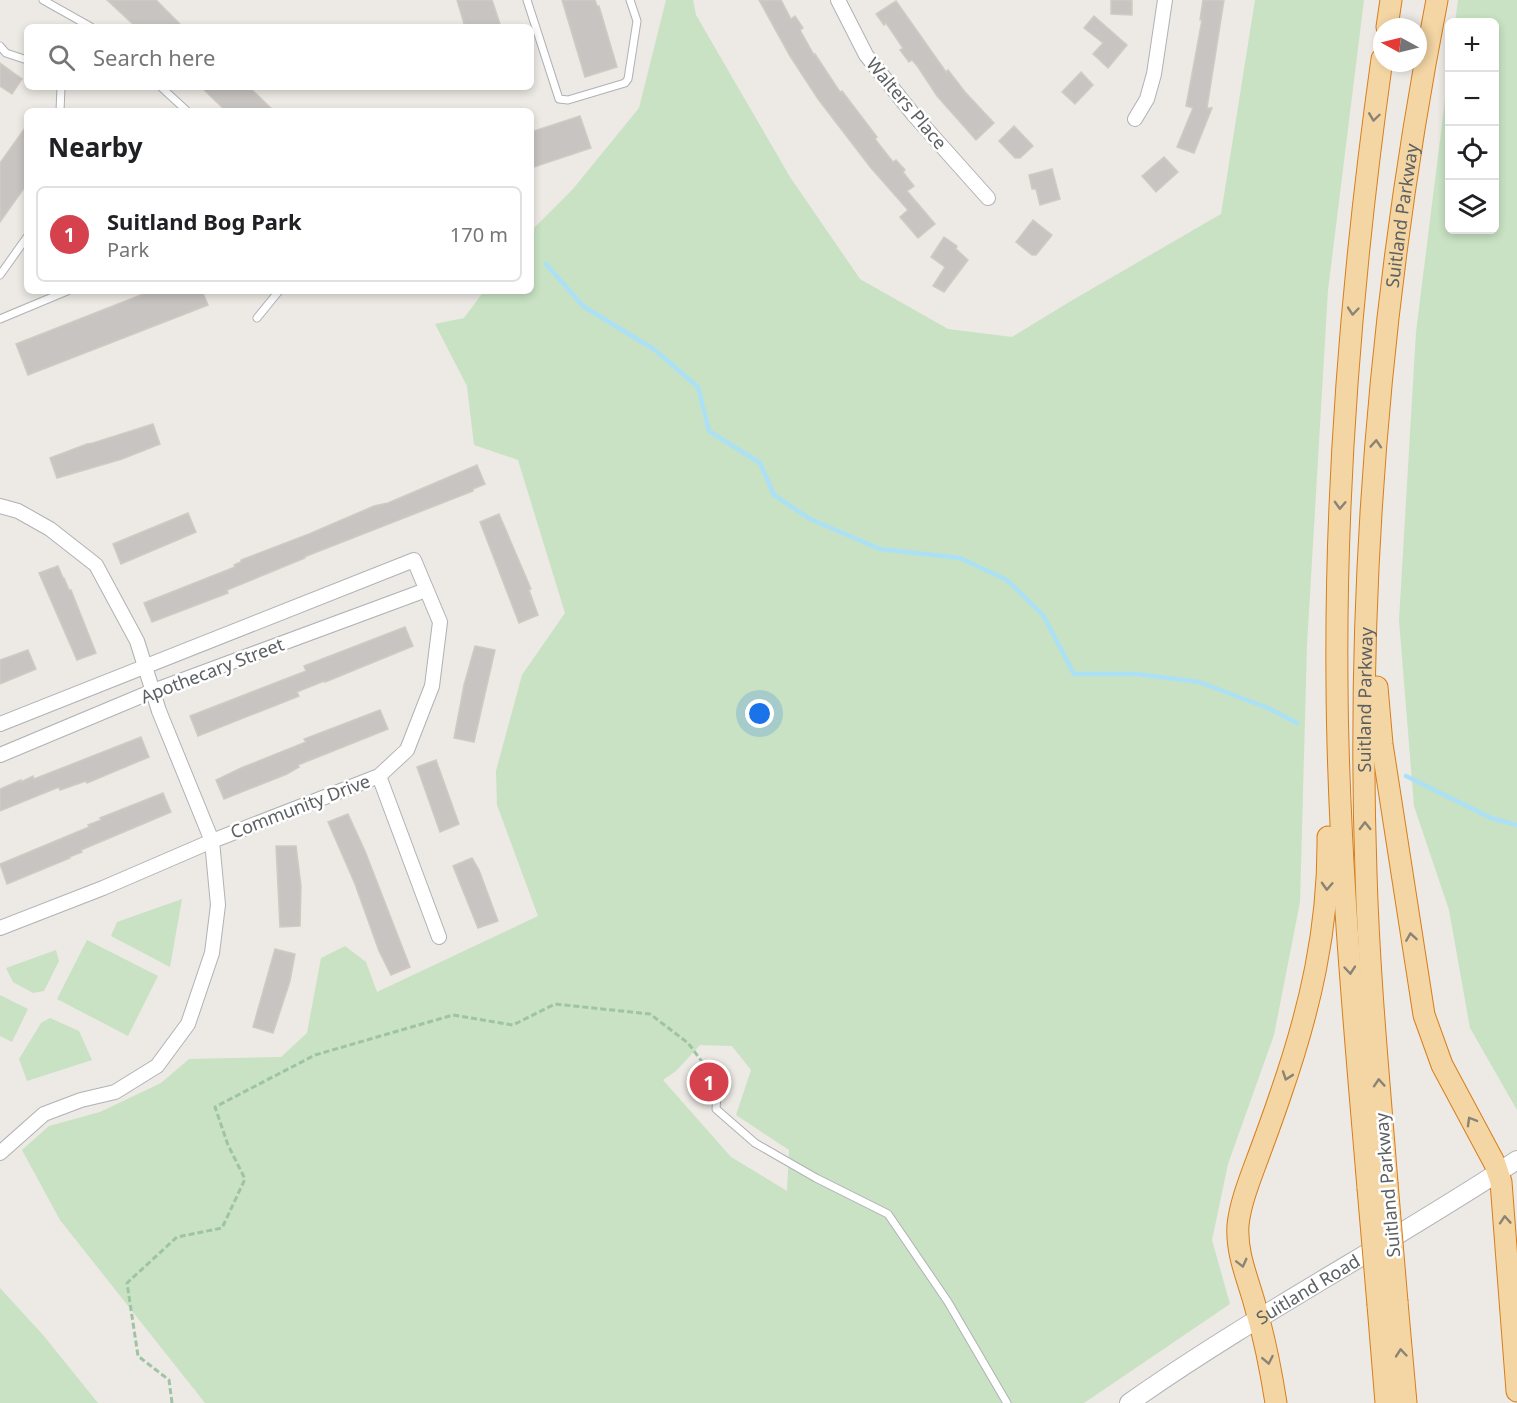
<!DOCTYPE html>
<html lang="en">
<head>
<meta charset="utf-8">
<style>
	body { margin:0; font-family:"Noto Sans",sans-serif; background:#f2f2f2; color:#202124 }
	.controls { position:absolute; right:18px; top:18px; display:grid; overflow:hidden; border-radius:9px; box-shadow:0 3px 9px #0003 }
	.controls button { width:54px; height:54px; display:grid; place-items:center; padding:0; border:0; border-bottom:2px solid #e0e0e0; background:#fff; color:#202124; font:30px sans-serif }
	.compass { position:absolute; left:1373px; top:18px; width:54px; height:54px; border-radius:50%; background:#fff; box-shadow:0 3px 9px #0003; rotate:277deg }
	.you { position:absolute; left:760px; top:714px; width:21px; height:21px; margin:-15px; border:4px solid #fff; border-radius:50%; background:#1a73e8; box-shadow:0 0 0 9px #1a73e833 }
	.badge { display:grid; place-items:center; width:39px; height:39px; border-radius:50%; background:#d5424d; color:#fff; font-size:20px; font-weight:700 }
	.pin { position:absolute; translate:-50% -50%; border:3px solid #fff; box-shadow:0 2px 6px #0006 }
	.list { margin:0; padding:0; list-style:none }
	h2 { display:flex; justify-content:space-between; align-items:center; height:78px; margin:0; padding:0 24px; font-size:26px }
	h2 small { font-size:20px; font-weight:400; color:#757577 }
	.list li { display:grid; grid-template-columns:39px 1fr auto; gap:18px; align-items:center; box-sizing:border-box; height:96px; margin:0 12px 12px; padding:0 12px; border:2px solid #e0e0e0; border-radius:9px }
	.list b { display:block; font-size:22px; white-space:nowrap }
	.list p { margin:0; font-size:20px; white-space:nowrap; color:#757577 }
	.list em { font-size:20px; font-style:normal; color:#757577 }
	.icon { flex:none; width:33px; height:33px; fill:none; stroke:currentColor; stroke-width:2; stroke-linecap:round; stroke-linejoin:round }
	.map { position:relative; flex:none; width:1517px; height:1403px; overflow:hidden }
	.search { position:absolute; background:#fff; box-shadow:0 3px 9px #0003; left:24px; top:24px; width:510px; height:66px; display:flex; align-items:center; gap:15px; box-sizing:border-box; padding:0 21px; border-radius:9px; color:#757577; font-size:22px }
	.panel { position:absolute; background:#fff; box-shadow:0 3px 9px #0003; left:24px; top:108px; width:510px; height:186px; border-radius:9px }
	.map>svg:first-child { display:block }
	.green { fill:#c8e2c3; fill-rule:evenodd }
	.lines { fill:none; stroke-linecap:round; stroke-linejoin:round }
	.stream { stroke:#ace1f5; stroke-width:4.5 }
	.building { fill:#c8c4c1; stroke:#d1cac3; stroke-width:1.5 }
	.service-casing { stroke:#afb2b5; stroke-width:9 }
	.minor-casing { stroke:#afb2b5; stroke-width:16 }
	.secondary-casing { stroke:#b0b4b7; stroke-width:20 }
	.trunk-casing { stroke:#d77e1a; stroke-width:23 }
	.path { stroke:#9fc4a3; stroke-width:3; stroke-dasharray:6 3; stroke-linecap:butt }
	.service { stroke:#fff; stroke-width:7 }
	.minor { stroke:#fff; stroke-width:14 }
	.secondary { stroke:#fff; stroke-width:18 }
	.trunk { stroke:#f4d6a4; stroke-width:21 }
	.trunk-bridge-casing { stroke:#d77e1a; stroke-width:23; stroke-linecap:butt }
	.trunk-bridge { stroke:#f4d6a4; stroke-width:21 }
	.oneway { stroke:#8a8376 }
	.labels { text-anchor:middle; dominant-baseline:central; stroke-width:5; stroke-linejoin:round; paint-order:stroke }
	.street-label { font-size:18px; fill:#5c6063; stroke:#fff }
</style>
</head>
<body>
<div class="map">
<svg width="1517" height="1403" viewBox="0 0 1517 1403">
	<rect width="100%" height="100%" fill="#ede9e4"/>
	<!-- green -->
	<path class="green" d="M666 0H693L696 15 790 177 860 279 948 329 1012 337 1071 301 1221 214 1255 0H1364L1328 290 1307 645 1300 902 1274 1035 1228 1164 1212 1240 1230 1304 1084 1403H205L60 1220 22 1150 49 1126 100 1112 161 1083 189 1059 281 1057 307 1033 321 958 345 946 366 962 377 992 538 916 497 805 496 771 522 675 565 613 518 460 474 445 467 386 435 324 464 318 484 291H531V231L573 189 639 108ZM700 1045 732 1046 751 1070 736 1115 789 1150 787 1191 731 1157 663 1080 676 1071Z
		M1458 0H1517V1110L1470 1028 1449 910 1414 806 1399 620 1416 332 1449 68 1450 230H1494V22H1455Z
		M182 899 170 967 111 936 117 922Z
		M87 940 158 976 128 1036 57 999Z
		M56 950 59 961 44 991 33 993 13 982 6 968Z
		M0 995 28 1009 12 1042 0 1036Z
		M50 1018 79 1031 92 1060 27 1081 19 1059 41 1023Z
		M0 1288 43 1335 98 1403H0Z"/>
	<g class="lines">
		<!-- stream -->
		<path class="stream" d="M546 264 583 306 655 350 698 387 709 431 760 463 774 495 810 519 880 549 960 558 1007 580 1043 615 1074 674H1137L1199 682 1268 708 1297 723
			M1406 776 1491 818 1517 825"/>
	</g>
	<!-- building -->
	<path class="building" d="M107 0H156L183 27H136Z
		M457 0H492L501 27H465Z
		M562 0H595L597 6H599L617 67 585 77Z
		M759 0H781L791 19 795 16 803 28 800 30 814 55 815 54 840 92 842 91 877 137 875 139 893 162 896 160 905 170 903 172 914 186 907 191 935 224 918 238 900 217 908 210 871 168 818 99 790 56Z
		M1111 0H1132V15L1111 14Z
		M1203 0H1224L1207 108H1212L1194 153 1177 147 1193 108 1186 106 1202 20H1200Z
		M896 1 946 72 948 70 965 92 994 123 976 140 937 96 918 67 912 60 909 62 900 50 903 48 886 23 884 25 876 14Z
		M1094 16 1127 45 1108 68 1093 54 1103 43 1084 28Z
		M0 63 22 79 12 94 0 86Z
		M1081 72 1093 85 1075 104 1062 92Z
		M201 87H249L274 111H226Z
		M580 116 591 148 531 168V132Z
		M27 125V184L0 222V163Z
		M1014 126 1033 146 1020 158H1015L999 141Z
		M1164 157 1178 172 1156 192 1142 176Z
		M1052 169 1060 199 1040 205 1036 189H1032L1029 175Z
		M1033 220 1052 235 1036 255H1032L1016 242Z
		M944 237 957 246 956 249 968 260 944 292 933 286 945 267 931 257Z
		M151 291H202L208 305 28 375 16 344Z
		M153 424 160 444 122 459 57 478 50 458 87 444 93 443Z
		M477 465 485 484 473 489V491L304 557 305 558 227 590 228 593 152 622 144 603 235 567 234 565 241 562V560L309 534 374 506 388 503Z
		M188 513 196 532 121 564 113 544Z
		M499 514 531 589 529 590 538 615 519 623 480 522Z
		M58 566 63 578H64L69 590H71L96 653 77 660 39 573Z
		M405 627 413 646 325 682 324 681 297 692 299 696 198 736 190 716 306 671 304 666Z
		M475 646 495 650 474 742 454 738 464 685Z
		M28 650 36 669 0 684V660Z
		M380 710 388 729 298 765 299 767 287 774 224 799 216 780 241 768 306 742 304 739Z
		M141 737 149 757 87 783 86 781 60 790 59 787 0 811V789L21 780V782L33 776 34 779Z
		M436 760 459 824 440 832 417 767Z
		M163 793 171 812 81 850 82 852 69 857 70 858 7 884 0 864 89 827 88 825 101 820 100 818Z
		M348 814 365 851 410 967 391 975 379 951 355 884 328 822Z
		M276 846H296L301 886 300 926 280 927Z
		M472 858 479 870 498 921 478 928 453 866Z
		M275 949 295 954 290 981 273 1033 253 1027Z"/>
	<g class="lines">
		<defs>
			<path id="service" d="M43 0 91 27
				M527 0 559 99 568 100 625 83 628 79 637 21 630 0
				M0 46 6 53 27 60
				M161 87 187 111
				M60 111 61 87
				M0 275 27 237
				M257 318 279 291
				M0 319 67 291
				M718 1083 716 1109 755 1143 816 1178 888 1214 948 1302 1007 1403"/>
			<path id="minor" d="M838 0 866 55 913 114 988 198
				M1135 119 1147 99 1154 74 1165 0
				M0 506 18 511 50 529 96 565 137 641 159 711 212 841 218 905 212 953 188 1024 157 1066 115 1092 81 1100 44 1114 0 1153
				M0 724 414 560 440 622 432 686 407 750 379 776 212 841 103 888 0 928
				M0 755 153 691 426 590
				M379 776 439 937"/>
			<g id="secondary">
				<path id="s1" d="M1129 1403C1254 1315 1390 1244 1517 1160"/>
			</g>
			<g id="trunk">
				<path d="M1387 27 1391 0"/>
				<path d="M1377 687 1382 744 1424 1015 1442 1065 1495 1164 1501 1182 1517 1391"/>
				<path id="s2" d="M1387 1183C1379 1080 1369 977 1366 873 1356 581 1381 287 1437 0"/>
				<path d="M1368 1188C1354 1020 1338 852 1337 683 1335 474 1353 266 1382 59"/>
				<path d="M1397 1302 1406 1403"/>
				<path d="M1378 1305 1386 1403"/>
				<path d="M1276 1403C1271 1371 1265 1340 1256 1309 1249 1281 1236 1255 1238 1225 1240 1206 1247 1187 1254 1168 1263 1144 1272 1120 1280 1096 1310 1010 1329 928 1328 837"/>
			</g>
		</defs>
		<!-- service casing -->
		<use href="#service" class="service-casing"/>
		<!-- minor casing -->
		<use href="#minor" class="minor-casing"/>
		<!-- secondary casing -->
		<use href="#secondary" class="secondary-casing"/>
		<!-- trunk casing -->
		<use href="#trunk" class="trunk-casing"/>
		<!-- path -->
		<path class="path" d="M172 1403 169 1380 138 1356 127 1283 177 1237 222 1228 245 1179 228 1145 215 1107 315 1055 453 1015 513 1025 555 1004 650 1014 688 1043 712 1075"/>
		<!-- service -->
		<use href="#service" class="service"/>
		<!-- minor -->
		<use href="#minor" class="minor"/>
		<!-- secondary -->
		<use href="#secondary" class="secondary"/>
		<!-- trunk -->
		<use href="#trunk" class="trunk"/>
		<defs>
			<path id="trunk-bridge" d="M1387 1183 1397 1302
				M1368 1188 1378 1305"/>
		</defs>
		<!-- trunk-bridge casing -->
		<use href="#trunk-bridge" class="trunk-bridge-casing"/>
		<!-- trunk-bridge -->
		<use href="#trunk-bridge" class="trunk-bridge"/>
	</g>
	<!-- one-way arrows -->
	<defs><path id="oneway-chevron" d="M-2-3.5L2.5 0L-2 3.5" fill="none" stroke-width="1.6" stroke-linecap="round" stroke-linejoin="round" transform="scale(1.5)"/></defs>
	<g class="oneway">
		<use href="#oneway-chevron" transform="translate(1374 117) rotate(98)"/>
		<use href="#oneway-chevron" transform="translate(1353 311) rotate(95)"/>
		<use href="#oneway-chevron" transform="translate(1376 444) rotate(-86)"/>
		<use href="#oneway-chevron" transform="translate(1340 505) rotate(92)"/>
		<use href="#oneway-chevron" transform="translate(1365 826) rotate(-91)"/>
		<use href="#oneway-chevron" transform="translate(1327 886) rotate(93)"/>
		<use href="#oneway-chevron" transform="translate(1411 937) rotate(-99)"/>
		<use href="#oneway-chevron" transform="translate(1350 970) rotate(85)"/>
		<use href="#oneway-chevron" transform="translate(1287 1076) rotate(109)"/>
		<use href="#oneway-chevron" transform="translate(1379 1083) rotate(-94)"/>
		<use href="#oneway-chevron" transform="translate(1471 1121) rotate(-120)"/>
		<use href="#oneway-chevron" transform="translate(1505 1220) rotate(-94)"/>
		<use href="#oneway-chevron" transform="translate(1242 1263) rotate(76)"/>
		<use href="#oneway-chevron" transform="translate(1401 1353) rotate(-95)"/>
		<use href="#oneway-chevron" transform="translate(1268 1360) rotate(79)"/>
	</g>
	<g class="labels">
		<!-- street labels -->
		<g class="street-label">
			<text transform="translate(907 103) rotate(50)">Walters Place</text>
			<text stroke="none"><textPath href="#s2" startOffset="970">Suitland Parkway</textPath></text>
			<text transform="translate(212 670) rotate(-21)">Apothecary Street</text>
			<text stroke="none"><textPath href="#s2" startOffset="484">Suitland Parkway</textPath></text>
			<text transform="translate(300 806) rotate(-21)">Community Drive</text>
			<text transform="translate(1387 1185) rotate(-95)">Suitland Parkway</text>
			<text stroke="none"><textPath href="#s1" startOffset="212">Suitland Road</textPath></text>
		</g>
	</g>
</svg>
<div class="controls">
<button>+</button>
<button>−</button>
<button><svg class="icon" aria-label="locate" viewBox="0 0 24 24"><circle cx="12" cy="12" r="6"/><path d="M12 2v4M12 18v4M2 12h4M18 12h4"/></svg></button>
<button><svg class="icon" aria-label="layers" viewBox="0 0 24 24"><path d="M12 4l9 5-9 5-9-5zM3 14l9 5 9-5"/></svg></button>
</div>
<svg class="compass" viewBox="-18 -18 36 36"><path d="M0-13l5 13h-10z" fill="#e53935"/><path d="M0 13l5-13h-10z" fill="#757577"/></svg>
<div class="you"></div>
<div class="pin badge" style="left:709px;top:1082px">1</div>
<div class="search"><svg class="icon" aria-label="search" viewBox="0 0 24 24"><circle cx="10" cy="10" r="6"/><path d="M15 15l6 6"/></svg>Search here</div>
<section class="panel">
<h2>Nearby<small></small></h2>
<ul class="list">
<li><span class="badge">1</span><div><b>Suitland Bog Park</b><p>Park</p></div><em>170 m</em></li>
</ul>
</section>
</div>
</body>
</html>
